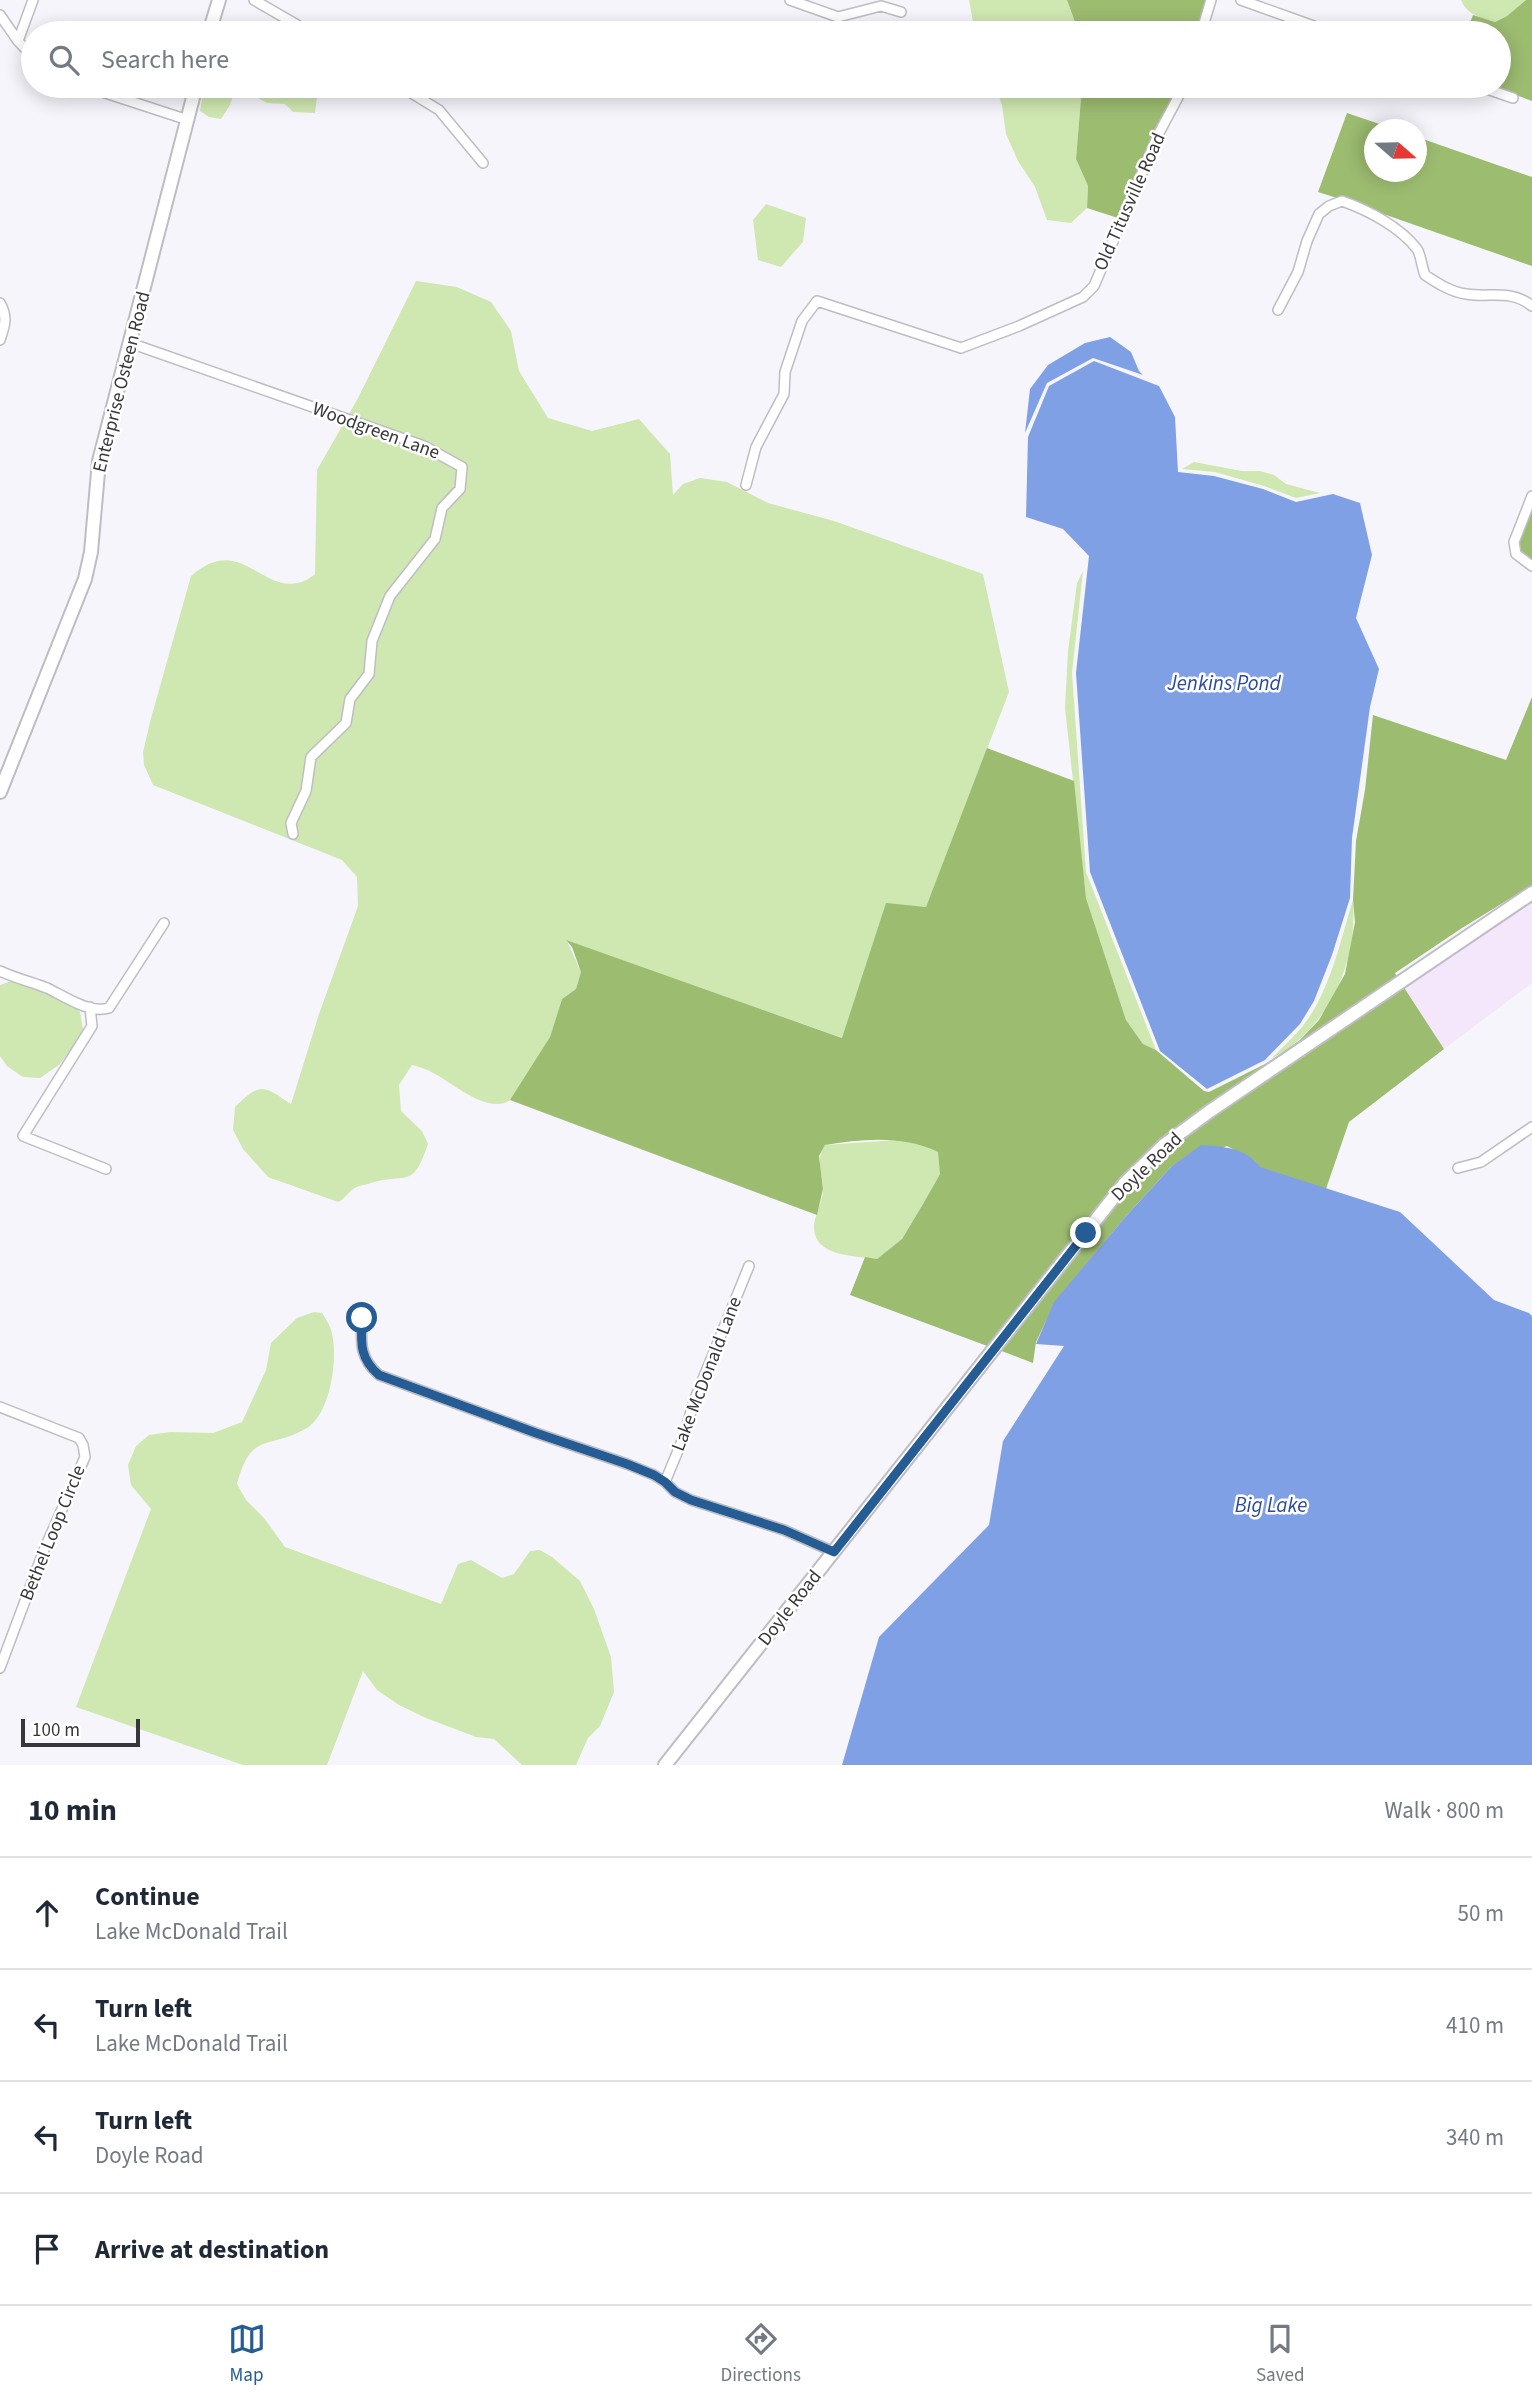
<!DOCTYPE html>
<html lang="en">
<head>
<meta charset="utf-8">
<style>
	body { margin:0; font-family:"Source Sans 3",sans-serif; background:#f2f2f3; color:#1f2937 }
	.compass { position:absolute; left:1364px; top:119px; width:63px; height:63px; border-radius:50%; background:#fff; box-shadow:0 4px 18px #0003; rotate:110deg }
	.scale { position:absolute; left:21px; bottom:18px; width:119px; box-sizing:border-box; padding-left:7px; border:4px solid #373639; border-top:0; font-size:19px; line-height:24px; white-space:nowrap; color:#373639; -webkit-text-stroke:5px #fff; paint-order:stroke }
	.stop { position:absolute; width:21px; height:21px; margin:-16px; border:5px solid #265c94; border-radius:50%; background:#fff }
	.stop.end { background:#265c94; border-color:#fff; box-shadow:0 2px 7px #0008 }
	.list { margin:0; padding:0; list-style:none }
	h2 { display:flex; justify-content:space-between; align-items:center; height:91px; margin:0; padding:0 28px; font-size:30px }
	h2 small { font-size:23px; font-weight:400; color:#747a83 }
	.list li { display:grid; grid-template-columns:46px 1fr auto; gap:21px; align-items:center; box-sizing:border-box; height:112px; padding:0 28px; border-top:2px solid #e0e1e3 }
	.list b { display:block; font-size:26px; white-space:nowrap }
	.list p { margin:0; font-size:23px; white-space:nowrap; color:#747a83 }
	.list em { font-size:23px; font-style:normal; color:#747a83 }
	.icon { flex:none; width:38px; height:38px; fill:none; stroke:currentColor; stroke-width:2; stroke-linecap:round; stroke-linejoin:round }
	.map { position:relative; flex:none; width:1532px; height:1765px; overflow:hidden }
	.search { position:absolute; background:#fff; box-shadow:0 4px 18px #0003; left:21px; right:21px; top:21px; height:77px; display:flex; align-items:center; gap:18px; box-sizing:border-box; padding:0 24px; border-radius:38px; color:#747a83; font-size:26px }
	.sheet { height:539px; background:#fff }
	nav { display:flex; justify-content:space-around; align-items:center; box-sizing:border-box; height:98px; border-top:2px solid #e0e1e3; background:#fff; font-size:19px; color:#747a83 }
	nav a { display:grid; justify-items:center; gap:4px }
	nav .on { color:#265c94 }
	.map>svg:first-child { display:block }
	.commercial { fill:#f4e7fb }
	.green { fill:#cfe7b1 }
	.forest { fill:#9cbc70 }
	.water { fill:#80a0e5 }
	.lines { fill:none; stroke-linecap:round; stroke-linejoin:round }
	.street-casing { stroke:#bebdc3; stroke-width:12 }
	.secondary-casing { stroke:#bebdc3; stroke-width:16 }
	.street { stroke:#fff; stroke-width:9 }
	.secondary { stroke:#fff; stroke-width:12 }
	.route { stroke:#265c94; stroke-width:9 }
	.labels { text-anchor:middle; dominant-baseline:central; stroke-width:5; stroke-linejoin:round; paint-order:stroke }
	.street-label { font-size:19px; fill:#373639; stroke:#fff }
	.water-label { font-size:21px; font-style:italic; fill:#2b4b9c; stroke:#fff }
</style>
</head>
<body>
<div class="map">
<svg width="1532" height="1765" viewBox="0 0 1532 1765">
	<rect width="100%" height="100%" fill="#f7f5fc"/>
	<!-- commercial -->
	<path class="commercial" d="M1532 898V983L1444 1049 1403 986Z"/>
	<!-- green -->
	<path class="green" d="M969 0H1067L1079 33H975Z
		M1461 0H1526L1507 16 1495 22C1480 17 1467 15 1461 0Z
		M204 86H302L303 92 317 97 315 113 293 112 285 104 267 103 243 90H235L230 105 221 119 209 117 200 111Z
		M995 86H1082L1076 159 1088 186 1087 208 1071 223 1047 220 1035 187 1018 161 1006 134 1002 105Z
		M766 204 806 218 803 242 781 267 758 260 753 220Z
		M416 281 457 287 491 302 511 331 519 371 548 418 592 431 639 419 670 454 673 495 683 484 700 478 727 482 768 503 834 521 983 574 1009 692 926 907 886 904 843 1038 567 941 581 972 576 989 562 999 550 1037 513 1098C490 1118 454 1083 433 1073 427 1069 419 1067 412 1065L399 1085 401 1111 422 1131 428 1144C412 1190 409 1172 371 1183 366 1185 359 1185 355 1188 348 1192 346 1198 338 1202L268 1177 243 1149 233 1130 235 1107C260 1082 263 1085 291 1104L319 1014 358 906 357 877 342 860 153 785 144 765 143 752 150 722 191 576C241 532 261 595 301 582 306 581 311 577 315 574L317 470 357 400Z
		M1194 462 1242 471H1260L1274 475 1286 484 1320 493 1296 498 1264 486 1215 472 1182 469Z
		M1083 571 1072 673 1086 872 1156 1050 1143 1044 1126 1020 1086 898 1065 708 1068 651 1077 583Z
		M1353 900C1358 963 1329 1028 1271 1059 1281 1048 1293 1038 1302 1027 1330 992 1340 942 1353 900Z
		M14 980 69 1002 80 1012 83 1029 79 1040 59 1065 40 1078 23 1077 7 1066 0 1056V985Z
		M898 1140 923 1145 939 1152 940 1174 923 1204 902 1239 877 1259C856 1256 816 1257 814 1229 813 1218 822 1204 823 1192 824 1174 814 1164 825 1145Z
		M314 1312 322 1313C325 1318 328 1322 330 1327 340 1352 331 1414 307 1428 270 1450 251 1430 237 1484L246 1500 264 1518 285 1547 441 1604 458 1564 471 1560 502 1578 514 1574 530 1551 540 1550 552 1557 580 1581 594 1609 611 1657 614 1692 600 1726 588 1738 576 1765H522L494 1739 476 1737 426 1718 399 1705 377 1690 363 1671 327 1765H243L76 1707 151 1509 131 1485 128 1465 136 1446 149 1435 170 1432 213 1433 242 1422 266 1370 271 1343 297 1318Z"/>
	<!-- forest -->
	<path class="forest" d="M1067 0H1206L1196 33H1079Z
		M1526 0H1532V101L1492 86H1499V33H1466L1473 15 1495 22 1507 16Z
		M1082 86H1179L1155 131 1118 218 1087 208 1088 186 1076 159Z
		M1347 113 1394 129 1374 130V172H1416L1417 137 1532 177V266L1372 210 1344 197 1337 198 1318 192Z
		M1532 509V562L1520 552 1518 543Z
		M1532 697V885L1462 928 1395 973 1398 979 1161 1142 990 1347 850 1295 865 1257 877 1259 902 1239 923 1204 940 1174 938 1152C903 1135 862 1139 825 1145L819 1156 823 1189 817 1215 510 1100 550 1037 562 999 576 989 581 972 572 947 566 940 842 1038 886 903 926 907 987 748 1074 781 1086 898 1126 1020 1143 1044 1156 1050 1204 1091 1209 1092 1267 1063 1300 1040 1319 1020 1345 974 1355 922 1353 900 1356 841 1365 790 1373 715 1506 760Z
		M1403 986 1444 1049 1349 1122 1317 1215 1324 1274 1255 1161 1227 1146 1171 1167 1127 1215 1055 1302 1036 1342 1033 1363 999 1350 1129 1186 1168 1148Z"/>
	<!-- water -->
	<path class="water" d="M1110 337 1131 352 1139 371 1143 375 1093 358 1047 383 1025 433 1030 389 1048 365 1085 343Z
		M1094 361 1159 386 1175 417 1178 472 1214 476 1263 489 1296 502 1333 494 1360 503 1372 555 1356 618 1379 669 1370 707 1352 838 1350 898 1332 955 1314 1001 1300 1024 1265 1060 1207 1089 1160 1051 1090 872 1076 673 1089 556 1063 529 1026 517 1028 437 1049 386Z
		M1201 1145C1222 1146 1247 1148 1260 1167L1400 1212 1494 1300 1529 1313 1532 1316V1765H842L879 1637 989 1525 1003 1441 1064 1346 1036 1344 1054 1302 1127 1215 1171 1167Z"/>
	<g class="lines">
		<defs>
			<path id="street" d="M254 0 311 33
				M790 0 838 17 881 6 901 12
				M1241 0 1333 33
				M0 15 18 41 33 57
				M1201 33 1211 0
				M18 41 33 0
				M84 86 188 120
				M400 86 439 110 483 163
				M1478 86 1513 98
				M0 303C8 317 5 325 0 340
				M1278 310 1298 272 1307 241 1319 214 1329 206 1342 201C1368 210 1400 227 1417 249 1421 255 1422 268 1425 275 1437 283 1451 292 1466 294 1490 298 1511 289 1532 306
				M130 343 424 446 462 467 460 489 442 508 435 539 390 596 372 641 369 674 350 699 346 723 311 757 306 791 291 823 293 834
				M746 485 756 447 784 394 785 372 802 321 817 301 961 348 1019 326 1083 297 1094 286 1159 133 1184 86
				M1532 496 1514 542 1516 554 1532 566
				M0 971C15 978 31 982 47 988 64 996 89 1014 109 1008L164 923
				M90 1007 92 1026 23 1136 106 1169
				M1458 1168 1481 1162 1532 1127
				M362 1318C361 1342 359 1358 379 1375L536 1433 627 1464 654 1475 665 1482 675 1492 691 1500 784 1530 834 1552
				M0 1407 79 1438 83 1445 85 1457 44 1550 0 1668
				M665 1482 684 1436 694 1401 749 1266"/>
			<path id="secondary" d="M209 33 219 0
				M0 792 85 579 91 552 99 461 196 86
				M665 1765 1125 1183 1164 1145 1210 1111 1532 893"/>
		</defs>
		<!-- street casing -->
		<use href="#street" class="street-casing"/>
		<!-- secondary casing -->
		<use href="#secondary" class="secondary-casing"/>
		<!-- street -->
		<use href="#street" class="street"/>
		<!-- secondary -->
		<use href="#secondary" class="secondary"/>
	</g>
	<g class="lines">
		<!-- route -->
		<path class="route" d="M362 1318C361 1342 359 1358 379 1375L536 1433 627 1464 654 1475 665 1482 675 1492 691 1500 784 1530 834 1552 1086 1233"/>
	</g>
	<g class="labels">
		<!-- street labels -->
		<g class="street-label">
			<text transform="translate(1130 202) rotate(-66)">Old Titusville Road</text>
			<text transform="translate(122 382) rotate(-76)">Enterprise Osteen Road</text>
			<text transform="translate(376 431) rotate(20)">Woodgreen Lane</text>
			<text transform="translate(1147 1167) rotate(-44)">Doyle Road</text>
			<text transform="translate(707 1374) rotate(-69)">Lake McDonald Lane</text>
			<text transform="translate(53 1533) rotate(-68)">Bethel Loop Circle</text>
			<text transform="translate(790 1608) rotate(-52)">Doyle Road</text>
		</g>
		<!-- water labels -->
		<g class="water-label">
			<text x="1224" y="683">Jenkins Pond</text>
			<text x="1271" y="1505">Big Lake</text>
		</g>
	</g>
</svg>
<svg class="compass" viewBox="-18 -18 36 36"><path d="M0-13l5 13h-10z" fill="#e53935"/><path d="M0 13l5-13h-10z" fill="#747a83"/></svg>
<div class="scale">100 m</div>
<div class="stop" style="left:362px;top:1318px"></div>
<div class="stop end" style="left:1086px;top:1233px"></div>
<div class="search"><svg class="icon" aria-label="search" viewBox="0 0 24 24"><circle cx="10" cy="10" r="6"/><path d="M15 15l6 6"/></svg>Search here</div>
</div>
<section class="sheet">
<h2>10 min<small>Walk · 800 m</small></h2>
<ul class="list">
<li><svg class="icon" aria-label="ahead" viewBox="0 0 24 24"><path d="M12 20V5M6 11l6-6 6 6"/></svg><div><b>Continue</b><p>Lake McDonald Trail</p></div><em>50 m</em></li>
<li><svg class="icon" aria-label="left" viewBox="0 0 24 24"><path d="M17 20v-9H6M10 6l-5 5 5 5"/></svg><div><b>Turn left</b><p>Lake McDonald Trail</p></div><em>410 m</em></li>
<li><svg class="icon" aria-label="left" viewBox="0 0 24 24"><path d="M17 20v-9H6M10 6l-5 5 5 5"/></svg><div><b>Turn left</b><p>Doyle Road</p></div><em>340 m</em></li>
<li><svg class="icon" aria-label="arrive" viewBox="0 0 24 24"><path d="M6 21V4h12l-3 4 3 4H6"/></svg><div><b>Arrive at destination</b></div></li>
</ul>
</section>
<nav>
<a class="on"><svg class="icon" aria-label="map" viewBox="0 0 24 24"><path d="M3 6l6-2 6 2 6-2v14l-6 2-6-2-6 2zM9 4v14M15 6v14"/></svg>Map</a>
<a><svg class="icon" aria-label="directions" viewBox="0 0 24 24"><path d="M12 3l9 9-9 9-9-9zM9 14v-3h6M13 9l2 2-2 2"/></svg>Directions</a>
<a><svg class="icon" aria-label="saved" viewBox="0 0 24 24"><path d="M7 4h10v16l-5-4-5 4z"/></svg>Saved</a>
</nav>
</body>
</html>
